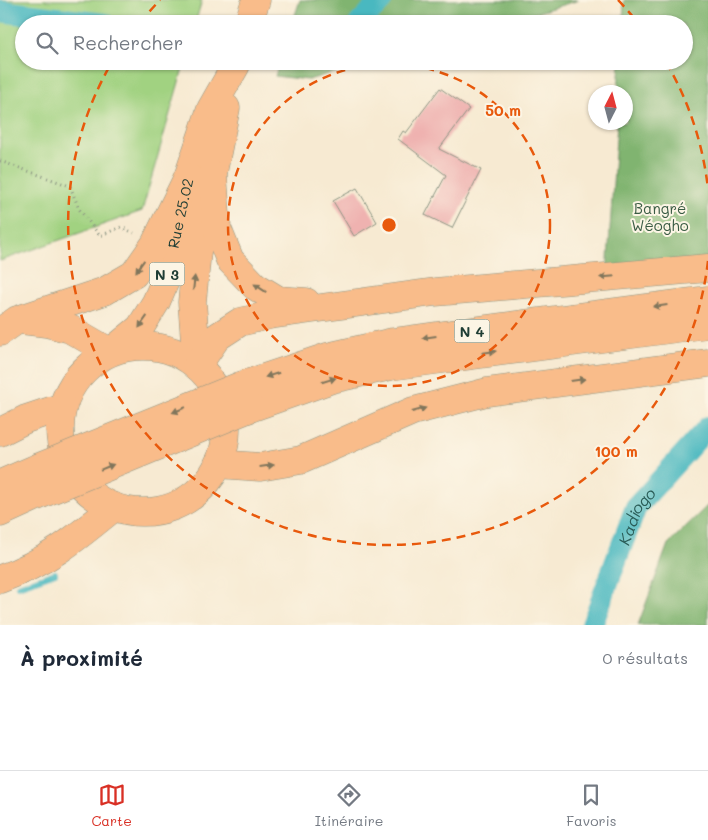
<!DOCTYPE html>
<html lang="fr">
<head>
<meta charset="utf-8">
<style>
	body { margin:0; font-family:Mali,sans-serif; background:#f6f6f7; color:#1f2937 }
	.compass { position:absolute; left:588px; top:85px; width:45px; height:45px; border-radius:50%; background:#fff; box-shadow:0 1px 4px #0004; rotate:6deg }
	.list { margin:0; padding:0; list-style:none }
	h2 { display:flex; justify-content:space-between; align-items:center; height:65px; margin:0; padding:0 20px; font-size:21px }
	h2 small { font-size:16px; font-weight:400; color:#747a83 }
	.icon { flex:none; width:28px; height:28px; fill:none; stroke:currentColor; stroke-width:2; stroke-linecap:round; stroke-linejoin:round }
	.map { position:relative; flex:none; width:708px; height:625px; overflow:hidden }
	.search { position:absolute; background:#fff; box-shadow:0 1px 4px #0004; left:15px; right:15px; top:15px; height:55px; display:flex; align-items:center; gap:12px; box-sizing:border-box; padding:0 18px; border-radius:28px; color:#747a83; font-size:19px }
	.sheet { height:145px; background:#fff }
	nav { display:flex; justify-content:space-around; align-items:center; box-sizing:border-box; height:70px; border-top:1px solid #e0e1e3; background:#fff; font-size:14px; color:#747a83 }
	nav a { display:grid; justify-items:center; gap:2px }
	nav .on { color:#d93025 }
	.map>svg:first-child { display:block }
	.green { fill:#a1d281; stroke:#60885a }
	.forest { fill:#80b46f; stroke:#507852 }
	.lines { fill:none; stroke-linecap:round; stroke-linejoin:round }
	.stream { stroke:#49b8c0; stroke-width:6 }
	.canal { stroke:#49b8c0; stroke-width:22 }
	.building { fill:#efb2b0 }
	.primary-casing { stroke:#8b9483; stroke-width:29 }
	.trunk-casing { stroke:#8b9483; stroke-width:29 }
	.path { stroke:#8b9483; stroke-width:3; stroke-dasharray:1 4; stroke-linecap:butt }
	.primary { stroke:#f9bc8a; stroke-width:28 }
	.trunk { stroke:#f9bc8a; stroke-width:28 }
	.trunk-bridge-casing { stroke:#8b9483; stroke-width:29; stroke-linecap:butt }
	.trunk-bridge { stroke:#f9bc8a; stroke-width:28 }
	.oneway { fill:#81765b }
	.ring { fill:none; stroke:#e8590c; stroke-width:2.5; stroke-dasharray:9 6 }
	.labels { text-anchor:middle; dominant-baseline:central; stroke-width:4; stroke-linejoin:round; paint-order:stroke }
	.shield { fill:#fcf5e5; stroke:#617469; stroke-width:1 }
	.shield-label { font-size:14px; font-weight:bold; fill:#1f3d34 }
	.park-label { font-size:15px; fill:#395b43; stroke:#fcf5e5 }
	.street-label { font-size:15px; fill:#1f3d34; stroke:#fcf5e5 }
	.water-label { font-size:16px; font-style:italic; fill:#2a5c57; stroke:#fcf5e5 }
	.centre { fill:#e8590c; stroke:#fcf5e5; stroke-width:2.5 }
	.ring-label { font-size:15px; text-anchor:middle; font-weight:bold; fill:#e8590c; stroke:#fcf5e5; stroke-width:4; stroke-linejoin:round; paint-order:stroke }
</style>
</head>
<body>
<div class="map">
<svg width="708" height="625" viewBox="0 0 708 625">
	<rect width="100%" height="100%" fill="#fcf5e5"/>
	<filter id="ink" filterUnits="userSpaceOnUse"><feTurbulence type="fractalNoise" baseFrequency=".02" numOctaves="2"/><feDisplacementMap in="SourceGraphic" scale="10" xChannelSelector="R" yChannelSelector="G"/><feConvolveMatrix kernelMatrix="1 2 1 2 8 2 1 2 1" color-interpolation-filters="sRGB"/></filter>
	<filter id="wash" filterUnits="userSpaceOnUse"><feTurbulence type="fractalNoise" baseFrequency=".0096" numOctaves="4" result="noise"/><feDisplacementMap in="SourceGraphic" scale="20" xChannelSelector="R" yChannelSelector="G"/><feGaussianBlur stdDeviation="1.12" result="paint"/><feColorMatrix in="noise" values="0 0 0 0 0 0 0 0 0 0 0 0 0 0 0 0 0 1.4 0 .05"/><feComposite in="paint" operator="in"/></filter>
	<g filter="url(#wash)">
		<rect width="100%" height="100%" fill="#f7ead2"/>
		<!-- green -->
		<path class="green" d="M0 0H202L195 24H24V61H185L142 211 0 261Z"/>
		<!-- forest -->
		<path class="forest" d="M300 0H579L499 24H292Z
			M624 0H708V261L607 275 617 123 626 122V92H618L620 61H684V24H623Z
			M280 61H373L308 80 275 76Z
			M708 505V625H638L668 544Z"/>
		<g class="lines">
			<!-- stream -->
			<path class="stream" d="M18 586 55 573"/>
			<!-- canal -->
			<g class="canal">
				<path d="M0 11 104 24"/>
				<path d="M359 24 382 0"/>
				<path id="s1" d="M592 625 636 507 708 427"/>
			</g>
		</g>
		<g id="blocks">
			<!-- building -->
			<path class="building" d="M440 88 469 109 439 149 481 170 452 228 425 215 446 175 398 139 403 131 406 133Z
				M357 188 377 222 354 236 333 201Z"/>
		</g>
	</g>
	<g filter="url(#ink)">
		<use href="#blocks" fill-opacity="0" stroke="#8b9483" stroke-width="1"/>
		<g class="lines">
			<defs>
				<g id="primary">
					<path d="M248 24 256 0"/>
					<circle cx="143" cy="429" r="83"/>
					<path id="s2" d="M112 351 140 328 156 302 165 281 188 177 211 109 236 65"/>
					<path d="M197 366 192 302 197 251 226 108"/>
				</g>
				<path id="trunk" d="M213 175 217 228 230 260 255 286 278 300 306 302
					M21 320 46 323 70 329 110 352
					M0 332 17 320 105 291 134 274 155 244 188 177
					M197 366 217 337 240 322 270 315 435 292 708 268
					M240 386 327 357 393 342 486 329 708 300
					M250 408 332 379 391 366 708 324
					M0 432 26 419 62 407
					M218 464 260 467 301 460 413 411 487 392 708 363
					M0 484 37 468
					M0 513 46 492
					M0 579C48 562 75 539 114 507"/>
			</defs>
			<!-- primary casing -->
			<use href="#primary" class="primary-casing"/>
			<!-- trunk casing -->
			<use href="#trunk" class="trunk-casing"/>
			<!-- path -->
			<path class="path" d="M0 161 70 186 79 209 100 236 121 227 134 233"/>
			<!-- primary -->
			<use href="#primary" class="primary"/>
			<!-- trunk -->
			<use href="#trunk" class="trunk"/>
			<defs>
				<path id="trunk-bridge" d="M37 468 240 386
					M46 492 250 408"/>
			</defs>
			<!-- trunk-bridge casing -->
			<use href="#trunk-bridge" class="trunk-bridge-casing"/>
			<!-- trunk-bridge -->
			<use href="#trunk-bridge" class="trunk-bridge"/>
		</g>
		<!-- one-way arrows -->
		<defs><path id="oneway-solid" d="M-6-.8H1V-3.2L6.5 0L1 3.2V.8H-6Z" transform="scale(1.25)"/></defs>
		<g class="oneway">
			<use href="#oneway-solid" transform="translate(140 266) rotate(125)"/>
			<use href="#oneway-solid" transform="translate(607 277) rotate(175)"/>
			<use href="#oneway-solid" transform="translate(194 283) rotate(-84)"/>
			<use href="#oneway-solid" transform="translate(260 288) rotate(-146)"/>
			<use href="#oneway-solid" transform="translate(660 306) rotate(173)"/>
			<use href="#oneway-solid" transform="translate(143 322) rotate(125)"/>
			<use href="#oneway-solid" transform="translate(429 337) rotate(172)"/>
			<use href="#oneway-solid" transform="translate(489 352) rotate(-7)"/>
			<use href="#oneway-solid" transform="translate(272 375) rotate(162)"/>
			<use href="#oneway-solid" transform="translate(329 380) rotate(-17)"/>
			<use href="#oneway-solid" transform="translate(578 380) rotate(-8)"/>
			<use href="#oneway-solid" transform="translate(179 410) rotate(158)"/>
			<use href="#oneway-solid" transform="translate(419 410) rotate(-16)"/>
			<use href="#oneway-solid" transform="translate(267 466) rotate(-8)"/>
			<use href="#oneway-solid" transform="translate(107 467) rotate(-22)"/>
		</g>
	</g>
	<!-- distance rings -->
	<g class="ring">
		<circle cx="389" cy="225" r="161"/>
		<path d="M708 261A321 321 0 1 1 112 62M140 23A321 321 0 0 1 160 0M618 0A321 321 0 0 1 638 23M666 62A321 321 0 0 1 708 189"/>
	</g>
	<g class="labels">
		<!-- shield labels -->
		<g class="shield">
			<rect x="149.5" y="262.5" width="35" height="23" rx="4"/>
			<rect x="454.5" y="319.5" width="35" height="23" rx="4"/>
		</g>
		<g class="shield-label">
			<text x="167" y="274">N 3</text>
			<text x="472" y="331">N 4</text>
		</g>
		<!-- park labels -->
		<g class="park-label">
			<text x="660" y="208">Bangré<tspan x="660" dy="17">Wéogho</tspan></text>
		</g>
		<!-- street labels -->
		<g class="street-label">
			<text stroke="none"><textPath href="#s2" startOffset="159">Rue 25.02</textPath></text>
		</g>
		<!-- water labels -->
		<g class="water-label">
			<text stroke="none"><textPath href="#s1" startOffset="118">Kadiogo</textPath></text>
		</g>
	</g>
	<circle cx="389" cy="225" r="8" class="centre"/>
	<g class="ring-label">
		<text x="503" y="116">50 m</text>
		<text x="616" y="457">100 m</text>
	</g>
</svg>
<svg class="compass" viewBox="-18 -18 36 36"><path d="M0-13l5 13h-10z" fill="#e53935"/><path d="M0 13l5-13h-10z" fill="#747a83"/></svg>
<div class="search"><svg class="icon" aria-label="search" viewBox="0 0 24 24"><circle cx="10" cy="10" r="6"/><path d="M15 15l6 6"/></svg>Rechercher</div>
</div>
<section class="sheet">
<h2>À proximité<small>0 résultats</small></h2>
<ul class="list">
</ul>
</section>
<nav>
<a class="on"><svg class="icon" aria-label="map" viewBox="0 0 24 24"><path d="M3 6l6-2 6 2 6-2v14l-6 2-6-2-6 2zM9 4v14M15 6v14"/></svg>Carte</a>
<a><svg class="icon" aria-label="directions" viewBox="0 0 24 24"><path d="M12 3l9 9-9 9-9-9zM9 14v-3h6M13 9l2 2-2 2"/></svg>Itinéraire</a>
<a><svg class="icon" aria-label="saved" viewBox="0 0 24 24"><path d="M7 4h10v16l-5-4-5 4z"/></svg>Favoris</a>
</nav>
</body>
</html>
